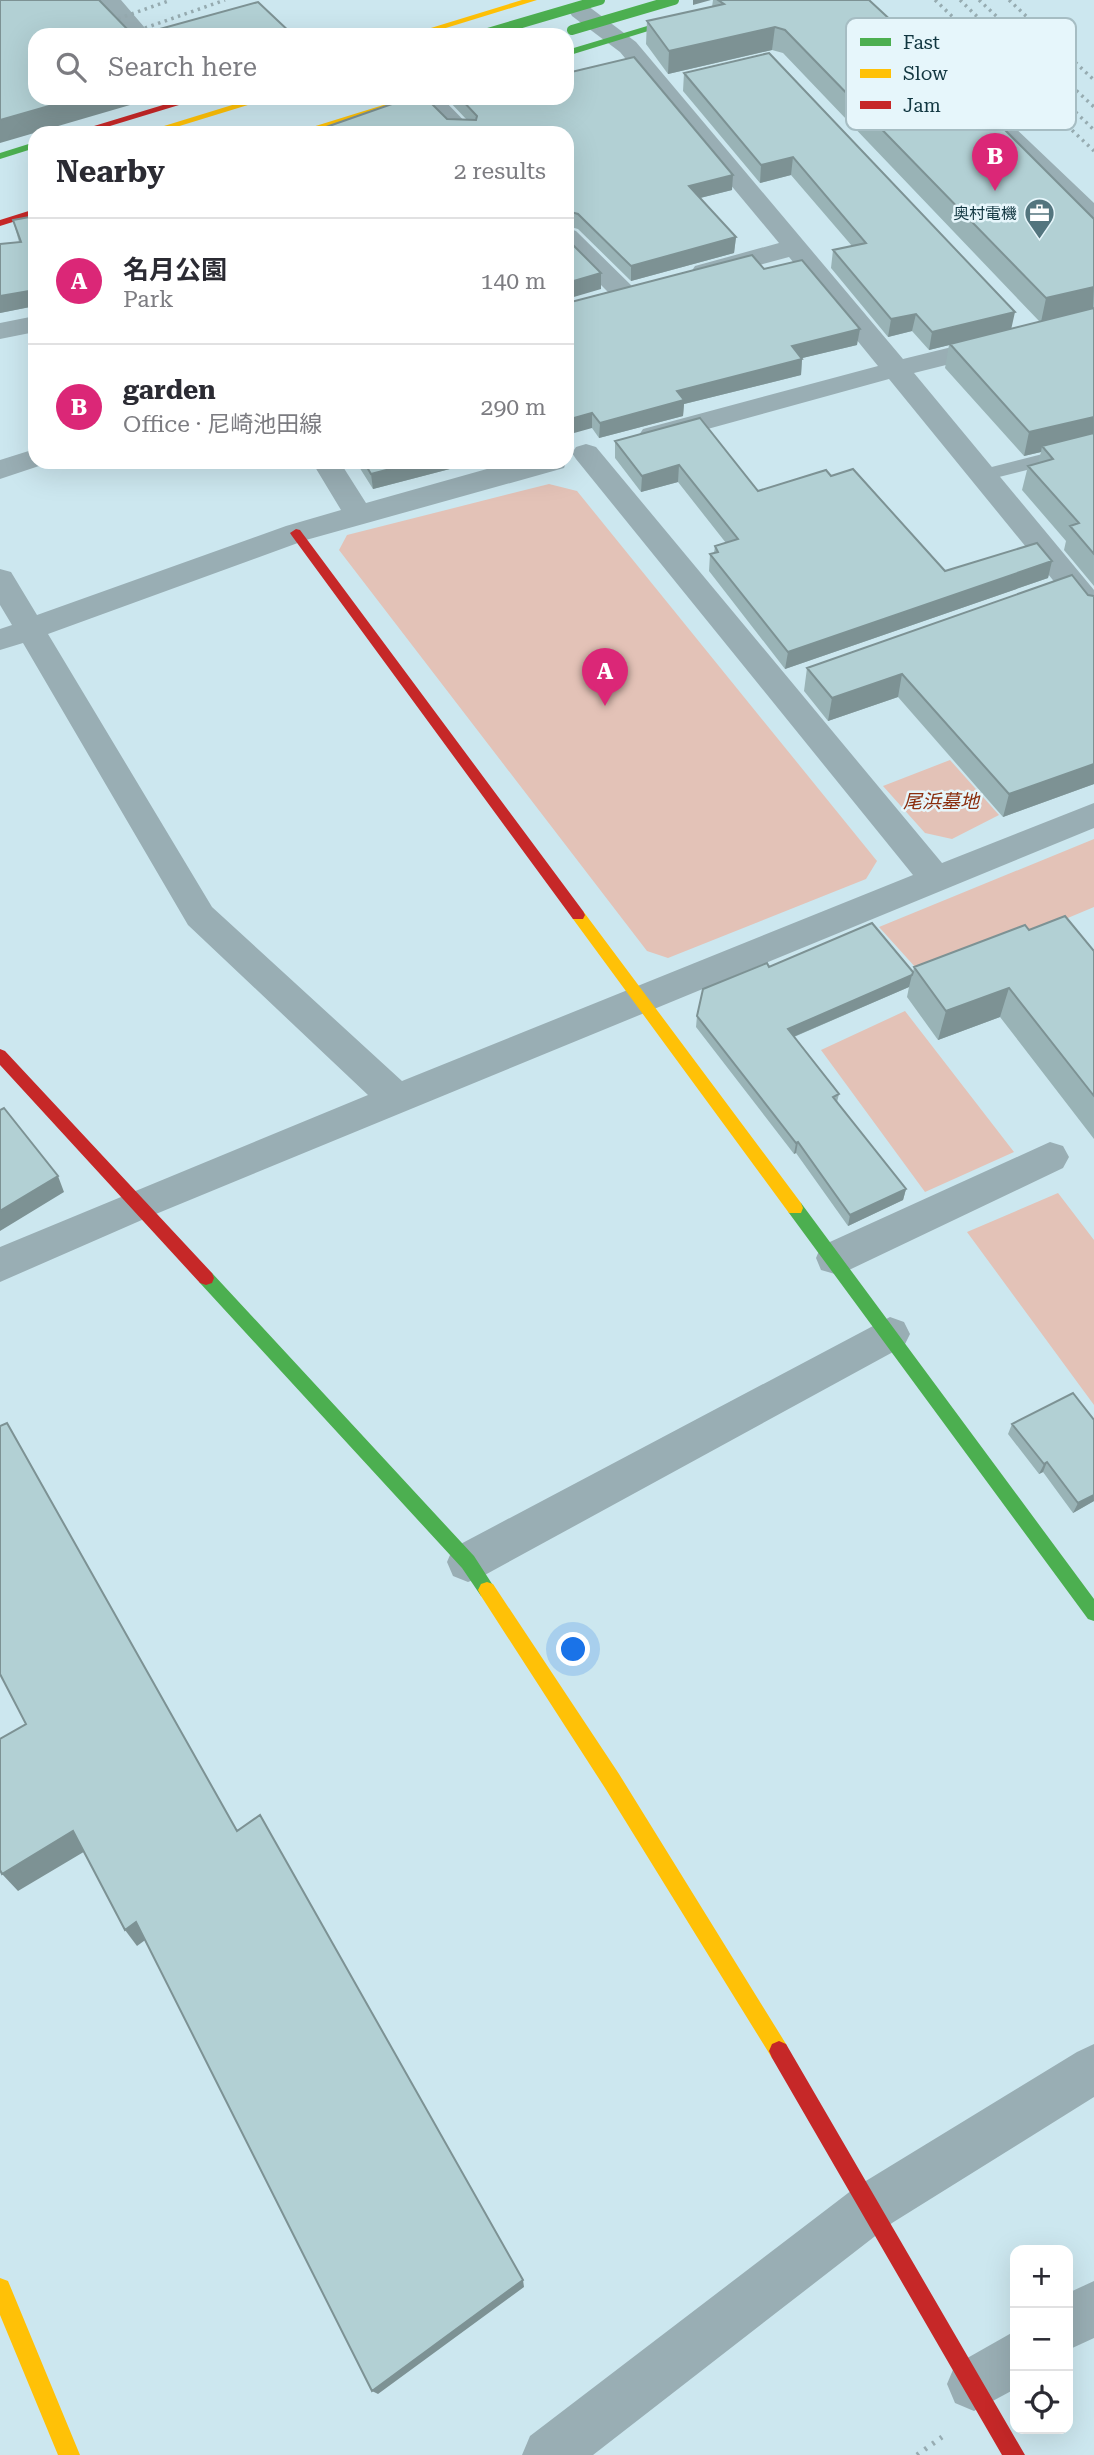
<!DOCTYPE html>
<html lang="en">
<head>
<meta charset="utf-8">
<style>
	body { margin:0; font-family:"Roboto Serif","Noto Sans JP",serif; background:#f7f7f7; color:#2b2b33 }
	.controls { position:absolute; right:21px; bottom:21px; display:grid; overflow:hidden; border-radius:14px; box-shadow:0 7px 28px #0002 }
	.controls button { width:63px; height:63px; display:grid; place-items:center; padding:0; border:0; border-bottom:2px solid #e1e1e2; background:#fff; color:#2b2b33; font:35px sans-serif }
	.you { position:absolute; left:574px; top:1650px; width:24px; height:24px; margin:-18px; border:5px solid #fff; border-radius:50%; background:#1a73e8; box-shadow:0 0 0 10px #1a73e833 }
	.badge { display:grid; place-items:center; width:46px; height:46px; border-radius:50%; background:#db2777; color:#fff; font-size:23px; font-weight:700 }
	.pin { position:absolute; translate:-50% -58px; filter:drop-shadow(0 2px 4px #0008) }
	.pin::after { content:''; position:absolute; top:37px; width:24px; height:21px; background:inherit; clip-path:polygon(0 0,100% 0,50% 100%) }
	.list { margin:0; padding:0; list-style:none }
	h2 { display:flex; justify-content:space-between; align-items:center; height:91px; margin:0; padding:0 28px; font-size:30px }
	h2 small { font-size:23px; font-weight:400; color:#7c7c81 }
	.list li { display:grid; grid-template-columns:46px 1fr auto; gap:21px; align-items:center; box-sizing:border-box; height:126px; padding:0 28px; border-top:2px solid #e1e1e2 }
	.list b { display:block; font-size:26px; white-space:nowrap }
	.list p { margin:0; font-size:23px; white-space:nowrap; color:#7c7c81 }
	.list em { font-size:23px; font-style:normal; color:#7c7c81 }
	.icon { flex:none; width:38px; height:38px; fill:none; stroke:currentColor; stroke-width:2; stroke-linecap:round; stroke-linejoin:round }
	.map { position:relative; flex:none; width:1094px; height:2455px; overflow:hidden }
	.search { position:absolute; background:#fff; box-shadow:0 7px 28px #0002; left:28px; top:28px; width:546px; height:77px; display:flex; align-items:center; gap:18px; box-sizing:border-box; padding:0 24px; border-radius:21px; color:#7c7c81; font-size:26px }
	.panel { position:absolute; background:#fff; box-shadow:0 7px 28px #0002; left:28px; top:126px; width:546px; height:343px; border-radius:21px }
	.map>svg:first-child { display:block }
	.green { fill:#e3c2b7 }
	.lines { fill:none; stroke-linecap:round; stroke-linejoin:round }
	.path { stroke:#97acb2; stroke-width:5; stroke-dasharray:2.5 7; stroke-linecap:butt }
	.lane { fill:#99aeb4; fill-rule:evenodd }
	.street { fill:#99aeb4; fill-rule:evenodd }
	.fast { fill:#4caf50; fill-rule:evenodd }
	.slow { fill:#ffc107; fill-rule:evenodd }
	.jam { fill:#c62828; fill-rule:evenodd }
	.rail { stroke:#96abb0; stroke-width:3.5; stroke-dasharray:2.5 4.5; stroke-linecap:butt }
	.fast-bridge { stroke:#4caf50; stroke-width:10 }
	.wall { fill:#99b3b6 }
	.shaded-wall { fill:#7d9294 }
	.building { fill:#b2d0d4; stroke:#7d9294; stroke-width:2 }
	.labels { text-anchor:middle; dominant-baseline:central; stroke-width:5; stroke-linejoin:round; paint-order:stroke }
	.far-poi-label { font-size:16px; fill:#123741; stroke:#e6f6fb; text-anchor:end }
	.park-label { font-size:19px; font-style:italic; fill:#8b2e0e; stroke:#e6f6fb }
	.key { fill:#e6f6fb; stroke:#a6bdc3; stroke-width:2 }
	.key-label { font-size:19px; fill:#123741 }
</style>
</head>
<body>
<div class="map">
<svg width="1094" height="2455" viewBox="0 0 1094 2455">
	<rect width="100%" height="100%" fill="#cce7ef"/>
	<!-- green -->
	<path class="green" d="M549 484 577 491 877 861 866 879 668 958 647 951 339 550 347 535Z
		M950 760 999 815 952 839 925 833 883 786Z
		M1094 839V907L925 978 879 927Z
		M905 1011 1014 1152 925 1192 821 1050Z
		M1058 1193 1094 1240V1405L967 1232Z"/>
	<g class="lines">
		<!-- path -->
		<path class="path" d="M917 2455 942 2437"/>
		<!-- lane -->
		<path class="lane" d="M1094 441V453L983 481 973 475 976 471Z"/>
		<!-- street -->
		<path class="street" d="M98 0H121L151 35H127Z
			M580 4 588 6 636 42 903 359 1094 312V328L914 373 1094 590V620L1083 617 889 379 653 444 643 441 639 435 643 429 878 366 789 257 704 280 695 278 691 272 695 266 779 243 620 52 572 16 569 11Z
			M416 98H442L476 133H450Z
			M1004 124 1013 126 1094 203V225L1085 222 995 136 992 131 995 126Z
			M567 228 576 231 634 288 638 294 634 300H616L567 251Z
			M35 316V332L0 339V323Z
			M586 444 596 447 942 863 1094 803V828L151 1216 0 1282V1247L368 1095 188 925 23 643 0 650V629L12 625 0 605V569L11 572 37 615 286 526 341 510 312 462H340L366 503 512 462 567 460 564 468 306 540 48 634 212 907 402 1081 913 875 576 459 572 453 576 447Z
			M35 449V462H47L45 464 0 479V460Z
			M1050 1142 1063 1146 1069 1157 1063 1168 849 1270 835 1274 821 1270 816 1258 821 1246Z
			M890 1317 904 1322 910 1334 904 1346 483 1576 468 1582 453 1576 447 1562 453 1548Z
			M1094 2044V2097L892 2223 593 2455H522L530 2436 856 2187 1077 2052Z
			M1094 2281V2338L1068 2350V2293Z
			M1015 2331V2389L974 2411 955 2403 947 2384 955 2365Z"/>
		<!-- fast -->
		<path class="fast" d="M734 0H749L567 56V50Z
			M35 142V148L0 159V153Z
			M795 1201 801 1203 1094 1599V1621L1088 1619 789 1213 787 1208 789 1203Z
			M206 1271 212 1273 474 1556 496 1590 493 1596 487 1598 481 1596 462 1568 200 1283 198 1278 200 1273Z"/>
		<!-- slow -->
		<path class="slow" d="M522 0H537L423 35H408Z
			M255 98H271L173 128 164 126Z
			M406 98H421L309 133H293Z
			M578 910 583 911 801 1203 803 1208 801 1213H789L573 919 571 915Z
			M487 1582 493 1584 619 1774 786 2044 789 2051 786 2058 779 2061 772 2058 605 1788 481 1596 478 1590 481 1584Z
			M0 2278 8 2281 80 2455H58L0 2315Z"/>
		<!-- jam -->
		<path class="jam" d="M186 98H202L87 133H71Z
			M35 209V215L0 226V220Z
			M296 529 300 530 583 911 585 915 583 919H573L292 536 290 533Z
			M0 1049 5 1051 212 1273 214 1278 212 1283 206 1285 200 1283 0 1065Z
			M779 2041 786 2044 1025 2455H1002L772 2058 769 2051 772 2044Z"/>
		<!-- rail -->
		<path class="rail" d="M935 0 1094 151
			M960 0 1094 130
			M979 0 1094 107
			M1009 0 1094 80
			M72 35 171 0
			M125 35 225 0"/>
		<!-- fast-bridge -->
		<path class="fast-bridge" d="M572 30 674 0
			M481 35 600 0"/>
	</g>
	<!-- wall -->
	<path class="wall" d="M713 0H869L1094 219V586L1064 550 1066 541 1022 490 1028 466 1038 463 1041 452 1024 456 945 368 949 345 929 350 912 331 888 337 831 268 833 250 852 246 791 175 760 183 683 91 684 73 769 53 1011 329 1040 322 783 53 772 50 668 74 646 44 647 21 712 7Z
		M448 98H567L732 190 700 198 736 237 734 253 631 281 578 229 567 226V133L447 119 467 120 448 100Z
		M35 216V306L0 313V244L19 242 13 220Z
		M764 269 857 345 802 358 801 375 684 404 683 416 599 438 592 428 567 303Z
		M615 441 758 491 831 476 945 571 1052 561 1048 578 785 669 709 571 710 554 714 553 715 546 726 543 678 482 641 492 615 458Z
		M356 462H470L469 464 373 489Z
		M1088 595 1094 596V784L1003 817 898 697 828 721 804 691 807 668Z
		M1029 930 1094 951V1139L1000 1017 938 1040 907 997 909 987 794 1037 839 1094 837 1102 906 1189 903 1200 848 1226 796 1153 794 1154 696 1027 697 1016 913 972 914 967Z
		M1012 1424 1094 1501 1073 1513 1043 1472 1039 1474 1008 1434Z"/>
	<!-- shaded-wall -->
	<path class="shaded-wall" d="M693 0H711L693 5Z
		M775 27 772 50 668 74 669 51Z
		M77 98H154L0 143V120Z
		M793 157 791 175 760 183 761 165Z
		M733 175 732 190 688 201 689 186Z
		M736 237 734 253 631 281V266Z
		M601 273V289L567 299V283Z
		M1094 287 1093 309 1041 322 1046 298Z
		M35 290V306L0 313V296Z
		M1015 312 1011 330 929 350 932 332Z
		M916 314 912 331 888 337 891 319Z
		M860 329 857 345 790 361 792 346Z
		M802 359 801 375 684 404 683 416 599 438 600 423 677 391Z
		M592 413V428L567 435V420Z
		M1094 417V439L1042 446 1041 452 1024 456 1029 432Z
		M417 462H470L469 464 373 489 371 474Z
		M679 465 678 482 641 492 642 476Z
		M1052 561 1048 578 785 669 788 652Z
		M902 674 898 697 828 721 832 698Z
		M1094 764V784L1003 817 1009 794Z
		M912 975 909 987 786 1040 788 1029Z
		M1009 988 1000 1017 938 1040 946 1011Z
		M798 1142 796 1153 794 1154 796 1143Z
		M58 1176 64 1192 0 1231V1211Z
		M906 1189 903 1200 848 1226 850 1215Z
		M1047 1462 1043 1472 1039 1474 1044 1464Z
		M1094 1495V1501L1073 1513 1078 1503Z
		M73 1831 87 1850 18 1891 2 1874Z
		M136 1922 148 1938 137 1946 125 1930Z
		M523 2280 524 2287 378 2394 372 2391Z"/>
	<!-- building -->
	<path class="building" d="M0 0H99L133 35H35V98H77L0 120Z
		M718 0H869L951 76 1094 219V287L1046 298 785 30 775 27 669 51 647 21 724 4Z
		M258 2 293 35H138Z
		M769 53 1015 312 932 332 916 314 891 319 833 250 866 243 793 157 761 165 684 73Z
		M634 57 733 175 689 186 736 237 631 266 578 214 567 211V133H309L409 98H426L447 119 476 120 477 116 460 98H567V73Z
		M35 216V290L0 296V244L21 242 13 220Z
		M567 239 601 273 567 283Z
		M752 255 764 269 802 260 860 329 792 346 802 359 677 391 684 400 600 423 592 413 567 420V303Z
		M1094 308V417L1029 432 950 344Z
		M700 418 758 491 826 470 831 476 853 469 945 571 1037 543 1052 561 788 652 710 554 718 552 715 546 738 539 679 465 642 476 615 441Z
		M1094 433V554L1070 526 1079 523 1028 466 1053 459 1042 446Z
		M364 462H417L371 474Z
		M1072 575 1088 595 1094 596V764L1009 794 902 674 832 698 807 668Z
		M1065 916 1094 951V1096L1009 988 946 1011 914 967 1025 925 1029 930Z
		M872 923 913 972 912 975 788 1029 839 1094 833 1097 906 1189 850 1215 798 1142 796 1143 697 1016 703 989 767 963 769 967Z
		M4 1108 58 1176 0 1211V1110Z
		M1073 1393 1094 1420V1495L1078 1503 1047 1462 1044 1464 1012 1424Z
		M7 1423 237 1831 260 1815 523 2280 372 2391 136 1922 125 1930 73 1831 2 1874 0 1870V1739L26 1724 0 1674V1426Z"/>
	<!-- icons -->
	<defs>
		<symbol id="office-pin" viewBox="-11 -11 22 30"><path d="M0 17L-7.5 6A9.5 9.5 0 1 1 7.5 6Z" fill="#53757e" stroke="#e6f6fb"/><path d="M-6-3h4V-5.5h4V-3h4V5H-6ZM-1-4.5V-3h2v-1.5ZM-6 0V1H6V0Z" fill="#fff"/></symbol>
	</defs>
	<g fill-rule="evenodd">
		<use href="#office-pin" x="1022" y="196" width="35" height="47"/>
	</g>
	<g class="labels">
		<!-- far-poi labels -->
		<g class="far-poi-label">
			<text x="1017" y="213">奥村電機</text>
		</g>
		<!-- park labels -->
		<g class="park-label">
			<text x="941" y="801">尾浜墓地</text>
		</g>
	</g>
	<!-- legend -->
	<rect x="846" y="18" width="230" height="112" rx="10" class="key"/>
	<rect x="860" y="38" width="31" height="8" fill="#4caf50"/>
	<rect x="860" y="69" width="31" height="9" fill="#ffc107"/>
	<rect x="860" y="101" width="31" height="8" fill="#c62828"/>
	<g class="key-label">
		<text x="903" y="49">Fast</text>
		<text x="903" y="80">Slow</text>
		<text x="903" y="112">Jam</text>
	</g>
</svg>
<div class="controls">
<button>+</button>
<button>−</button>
<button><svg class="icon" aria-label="locate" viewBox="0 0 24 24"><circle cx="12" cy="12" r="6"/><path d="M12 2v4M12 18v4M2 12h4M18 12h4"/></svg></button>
</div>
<div class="you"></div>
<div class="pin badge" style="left:605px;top:706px">A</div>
<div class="pin badge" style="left:995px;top:191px">B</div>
<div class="search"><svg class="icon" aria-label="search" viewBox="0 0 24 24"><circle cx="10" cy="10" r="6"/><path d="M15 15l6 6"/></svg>Search here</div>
<section class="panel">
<h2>Nearby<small>2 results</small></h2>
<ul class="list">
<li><span class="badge">A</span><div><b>名月公園</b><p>Park</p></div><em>140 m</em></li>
<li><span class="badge">B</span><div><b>garden</b><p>Office · 尼崎池田線</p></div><em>290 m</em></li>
</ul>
</section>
</div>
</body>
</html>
